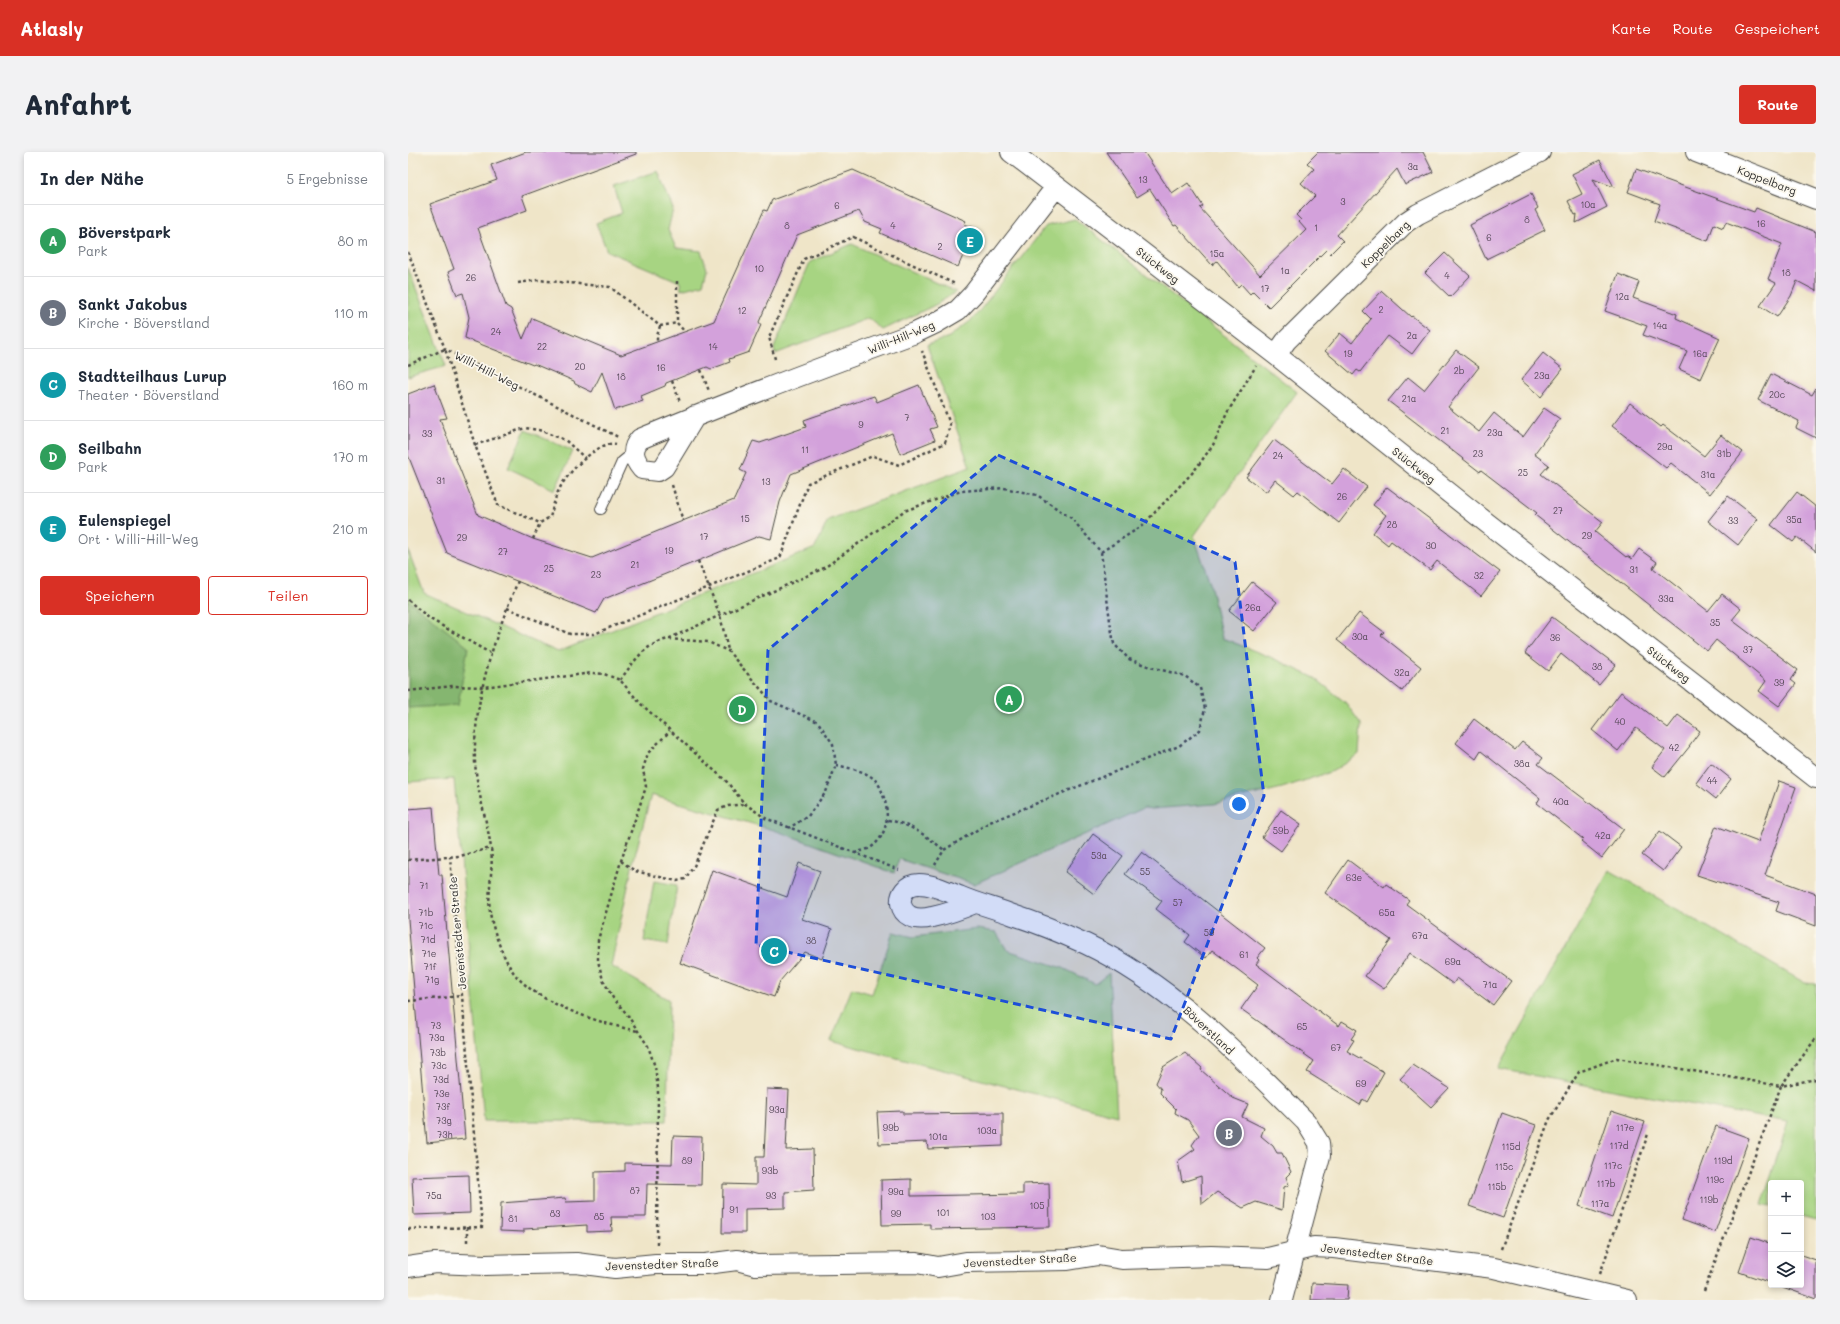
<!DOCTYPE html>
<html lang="de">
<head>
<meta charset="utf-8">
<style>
	body { margin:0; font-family:Mali,sans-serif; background:#f2f2f3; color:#1f2937 }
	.controls { position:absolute; right:12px; bottom:12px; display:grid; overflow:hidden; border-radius:4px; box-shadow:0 2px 6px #0003 }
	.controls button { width:36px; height:36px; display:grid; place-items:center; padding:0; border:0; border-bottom:1px solid #e0e1e3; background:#fff; color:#1f2937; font:20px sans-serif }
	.you { position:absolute; left:831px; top:652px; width:14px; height:14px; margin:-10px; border:3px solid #fff; border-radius:50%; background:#1a73e8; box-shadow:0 0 0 6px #1a73e833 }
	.badge { display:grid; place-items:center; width:26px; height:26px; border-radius:50%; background:#d93025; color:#fff; font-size:13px; font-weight:700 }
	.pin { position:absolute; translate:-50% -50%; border:2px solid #fff; box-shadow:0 1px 4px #0006 }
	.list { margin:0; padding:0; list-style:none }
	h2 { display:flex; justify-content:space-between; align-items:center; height:52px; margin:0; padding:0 16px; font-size:17px }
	h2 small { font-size:13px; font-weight:400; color:#747a83 }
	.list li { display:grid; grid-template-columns:26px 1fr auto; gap:12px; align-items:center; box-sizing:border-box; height:72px; padding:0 16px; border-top:1px solid #e0e1e3 }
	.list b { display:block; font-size:15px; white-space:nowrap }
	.list p { margin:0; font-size:13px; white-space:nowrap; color:#747a83 }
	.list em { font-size:13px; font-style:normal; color:#747a83 }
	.actions { display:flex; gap:8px; padding:12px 16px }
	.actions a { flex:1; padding:9px 0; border:1px solid #d93025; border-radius:4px; text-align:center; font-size:14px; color:#d93025 }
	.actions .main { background:#d93025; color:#fff }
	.icon { flex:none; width:22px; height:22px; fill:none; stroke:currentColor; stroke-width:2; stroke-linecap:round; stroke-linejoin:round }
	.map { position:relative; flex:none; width:1408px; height:1148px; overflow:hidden; border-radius:4px }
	header { display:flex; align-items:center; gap:24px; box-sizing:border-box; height:56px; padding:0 20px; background:#d93025; color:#fff }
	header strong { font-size:19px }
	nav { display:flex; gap:22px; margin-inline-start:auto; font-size:14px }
	.intro { display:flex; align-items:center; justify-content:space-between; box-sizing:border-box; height:96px; padding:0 24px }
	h1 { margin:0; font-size:28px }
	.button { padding:10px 18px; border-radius:4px; background:#d93025; color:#fff; font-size:14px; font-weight:700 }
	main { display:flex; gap:24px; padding:0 24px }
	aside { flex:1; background:#fff; border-radius:4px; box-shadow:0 2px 6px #0003 }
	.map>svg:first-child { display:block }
	.green { fill:#a7d482; stroke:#698056 }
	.forest { fill:#85b670; stroke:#58704e }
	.building { fill:#d3a1db }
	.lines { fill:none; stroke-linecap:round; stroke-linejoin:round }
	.lane-casing { stroke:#484743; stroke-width:12 }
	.street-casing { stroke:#484743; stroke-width:22 }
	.path { stroke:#484743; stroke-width:2.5; stroke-dasharray:3 3; stroke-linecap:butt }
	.lane { stroke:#fff; stroke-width:10 }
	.street { stroke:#fff; stroke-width:20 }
	.marked { fill:#1d4ed8; fill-opacity:0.2; stroke:#1d4ed8; stroke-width:3; stroke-dasharray:8 5; stroke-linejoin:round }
	.labels { text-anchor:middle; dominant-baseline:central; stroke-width:3.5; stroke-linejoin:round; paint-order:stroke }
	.number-label { font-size:9px; fill:#554857 }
	.street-label { font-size:11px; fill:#2b2b2b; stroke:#fbf7ec }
</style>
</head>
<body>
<header>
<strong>Atlasly</strong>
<nav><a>Karte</a><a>Route</a><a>Gespeichert</a></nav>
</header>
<div class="intro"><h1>Anfahrt</h1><a class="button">Route</a></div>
<main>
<aside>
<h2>In der Nähe<small>5 Ergebnisse</small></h2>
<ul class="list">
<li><span class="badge" style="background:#2e9e5b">A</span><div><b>Böverstpark</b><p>Park</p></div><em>80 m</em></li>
<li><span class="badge" style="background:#6b7280">B</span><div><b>Sankt Jakobus</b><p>Kirche · Böverstland</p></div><em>110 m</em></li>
<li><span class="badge" style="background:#0f9aa8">C</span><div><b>Stadtteilhaus Lurup</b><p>Theater · Böverstland</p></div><em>160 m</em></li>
<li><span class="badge" style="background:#2e9e5b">D</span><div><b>Seilbahn</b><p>Park</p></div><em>170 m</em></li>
<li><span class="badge" style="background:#0f9aa8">E</span><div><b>Eulenspiegel</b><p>Ort · Willi-Hill-Weg</p></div><em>210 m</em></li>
</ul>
<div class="actions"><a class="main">Speichern</a><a>Teilen</a></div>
</aside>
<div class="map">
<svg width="1408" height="1148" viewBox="0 0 1408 1148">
	<rect width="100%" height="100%" fill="#fbf7ec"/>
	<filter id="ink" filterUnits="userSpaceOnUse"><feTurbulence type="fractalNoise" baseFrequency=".025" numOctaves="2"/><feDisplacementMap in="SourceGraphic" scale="8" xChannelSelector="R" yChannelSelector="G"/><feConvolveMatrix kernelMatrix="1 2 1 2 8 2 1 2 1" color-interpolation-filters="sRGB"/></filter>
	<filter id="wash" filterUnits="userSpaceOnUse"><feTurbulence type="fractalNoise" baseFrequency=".012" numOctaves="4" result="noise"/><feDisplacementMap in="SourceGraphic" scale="16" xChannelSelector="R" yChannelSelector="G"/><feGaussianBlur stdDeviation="0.9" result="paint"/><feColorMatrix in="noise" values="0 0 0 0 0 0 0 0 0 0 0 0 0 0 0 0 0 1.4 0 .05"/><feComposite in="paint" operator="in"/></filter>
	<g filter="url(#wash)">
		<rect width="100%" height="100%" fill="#efe5c8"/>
		<!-- green -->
		<path class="green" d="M250 19 265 57 260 78 268 96 293 99 299 117 295 132 273 138 272 130 199 99 188 71 214 61 206 34Z
			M667 67 889 240 786 384 802 431 814 486 862 505 907 526 938 551 953 572 951 602 925 619 874 636 806 652 744 657 736 656 566 732 491 707 486 721 366 678 243 643 225 711 203 814 261 848 259 969H76L46 627 0 630V398L16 441 150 500 407 396 420 368 562 315 519 193 541 185 565 167 638 74Z
			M444 92 548 140 529 152 475 178 461 166 367 202 366 196 402 110Z
			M0 116 38 214 0 225Z
			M117 278 165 299 147 338 100 316Z
			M1201 718 1397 831 1408 832V1068L1393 1064V1031H1363V1055L1354 1053 1380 970 1090 917Z
			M246 729 269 733 260 793 236 789Z
			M569 777 588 780 599 798 655 816 687 832 701 821 709 963 423 889 444 836 464 842 485 780 505 785Z"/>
		<!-- forest -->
		<path class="forest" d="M0 448 60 495 50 553 0 556Z"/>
		<g id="blocks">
			<!-- building -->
			<path class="building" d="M118 0H228V2L114 44 119 58 70 76 98 154 103 157 115 187 124 166 213 203 306 169 356 58 359 59 364 48 445 18 558 69 556 72 567 76 550 115 472 81 474 77 457 70 451 59 389 83 351 170 353 173 341 200 321 207 322 210 303 217 299 215 258 231 257 234 233 244 235 249 207 258 194 220 184 240 167 232 166 229 126 212 125 213 57 186 61 165 55 141 49 143 40 120 46 117 22 52 89 28 83 13Z
				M698 0H736L764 42 780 31 795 54 792 56 852 123 898 78 891 70 893 68 888 63 907 44 893 31 906 17 899 11 910 0H1015L1025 20 997 33 989 17 929 83 935 89 922 102 918 98 861 155 845 139 842 142 833 132 830 135 809 109 804 113 768 73 766 74 742 37 729 45Z
				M1192 8 1206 35 1185 27 1199 55 1168 71 1169 62 1167 63 1160 49 1174 42 1164 22Z
				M1228 17 1346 60 1348 56 1408 80V139L1389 129 1383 144 1369 165 1352 154 1368 131 1360 127 1374 92 1318 70 1315 76 1306 72 1300 89 1246 69 1252 52 1220 40Z
				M1123 42 1130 56 1127 58 1137 78 1078 107 1062 73Z
				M1037 101 1062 124 1042 145 1017 121Z
				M1210 122 1231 130 1225 146 1269 162 1268 166 1312 186 1293 227 1271 217 1279 199 1235 183 1239 174 1197 159Z
				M974 139 1003 165 1004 164 1022 178 1004 202 980 184 952 220 949 218 945 223 917 199 932 181 944 191 963 167 955 159Z
				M1048 198 1071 215 1040 255 1071 280 1086 261 1115 285 1136 256 1152 267 1126 302 1141 313 1133 322 1195 370 1187 380 1218 405 1219 404 1224 407 1231 397 1249 410 1245 416 1300 459 1314 442 1333 457 1324 468 1390 518 1383 528 1388 532 1371 554 1351 539 1358 529 1308 488 1299 499 1127 363 1129 361 1073 318 1072 320 980 249 1000 225 1016 238Z
				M1135 201 1155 217 1133 245 1113 228Z
				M1363 222 1404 243 1408 236V286L1388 276 1391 269 1350 248Z
				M26 232 39 266 32 267 70 363 125 387 184 406 326 348 338 321 332 318 345 289 352 291 398 275 396 268 466 244 469 250 511 233 529 275 522 277 527 288 492 302 484 281 383 322 372 350 363 387 351 384 196 447 188 461 39 401 0 303V242Z
				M1222 251 1253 275 1255 273 1296 304 1313 283 1335 300 1302 342 1263 311 1258 316 1204 274Z
				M866 288 924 332 936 317 959 335 931 371 890 339 886 343 867 328 858 340 838 325Z
				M979 335 1092 420 1073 444 1029 409 1022 418 983 389 980 393 965 381 978 363 965 353Z
				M1389 340 1408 355V400L1389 385 1385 390 1363 373Z
				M1320 344 1350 367 1330 393 1300 369Z
				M844 430 869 450 846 479 821 459Z
				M951 461 976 480 973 483 1013 515 994 539 929 488Z
				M1144 465 1208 513 1191 533 1153 502 1140 519 1117 501Z
				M1213 540 1260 576 1270 563 1292 579 1281 594H1282L1257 625 1244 615 1257 598 1228 576 1210 599 1184 578Z
				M1066 567 1107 598 1114 590 1135 606 1130 612 1216 677 1194 706 1173 689 1175 687 1129 651 1132 646 1073 599 1068 607 1048 591Z
				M1303 611 1323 627 1308 647 1288 631Z
				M1371 629 1388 635 1357 723 1408 742V774L1368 759 1371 750 1289 723 1308 674 1350 690Z
				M25 655 31 723H34L57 987 19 991 0 767V657Z
				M873 658 893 672 873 699 854 685Z
				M1252 679 1273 695 1255 719 1234 703Z
				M685 682 715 704 686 742 657 720Z
				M734 700 857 796 849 806 851 808 848 812 931 874 934 869 949 878 943 887 946 888 939 899 976 920 959 950 955 947 952 953 899 920 906 909 833 857 850 833 804 798 798 806 777 790 782 783 748 757 754 749 717 722Z
				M940 708 976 735 978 732 1001 748 998 752 1103 829 1085 853 1049 826 1045 832 1002 801 976 837 957 824 983 788 917 741Z
				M391 711 412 719 394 767 424 777 414 807 397 800 372 829 366 845 272 811 304 718 379 745Z
				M777 901 794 916 793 918 825 946 840 952 834 965 856 976 853 984 865 994 869 1001H874L883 1020 878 1025 881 1033 876 1035 874 1058 848 1050 835 1056 809 1040 794 1052 793 1024 774 1030 770 1009 787 997 784 993 791 983 780 968 767 961 768 957 752 941 753 937 748 931 755 915Z
				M1005 913 1041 936 1023 955 992 927Z
				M359 937 381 938 378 998 405 997 406 1038 377 1040V1056L337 1057V1081H314L315 1032 348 1033V1005H356Z
				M495 959V962L595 961V994L520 997 519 990 471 992 469 960Z
				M1203 959 1237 970 1204 1066 1171 1054Z
				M1094 961 1128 973 1095 1066 1061 1054Z
				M1308 974 1341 986 1307 1080 1274 1068Z
				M265 984 294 985 293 1033 239 1032 238 1065H203L204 1079 179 1080V1073L116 1077V1080L92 1079 93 1051 157 1046 158 1050 187 1049V1020L217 1019V1011L264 1012Z
				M61 1023 62 1061 6 1063 4 1025Z
				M503 1027V1044L615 1042V1032L641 1031 642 1075 522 1077V1072L474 1073 473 1028Z
				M1343 1085 1363 1092V1131L1331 1120Z
				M1393 1103 1408 1108V1147L1369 1133H1393Z
				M904 1131 940 1133 939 1148H903Z"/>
		</g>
	</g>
	<g filter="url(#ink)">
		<use href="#blocks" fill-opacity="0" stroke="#484743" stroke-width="1"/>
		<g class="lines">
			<defs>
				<path id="lane" d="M193 357 214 310 225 301"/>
				<path id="street" d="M603 0 868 203 1079 371 1408 626
					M1288 0 1408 47
					M868 203 878 189 998 70 1010 62 1132 0
					M287 264 256 315 250 319 234 317C226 307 222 298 232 287 323 249 414 215 507 181L528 171 550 158 566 141 648 35
					M567 751C553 757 539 762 524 765 485 775 485 732 511 732 524 732 539 739 551 744 569 752 587 756 605 763 630 771 654 781 678 792 764 833 832 904 898 970L911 991 912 1004 874 1148
					M0 1115 27 1111 77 1113 168 1111 207 1116 248 1112H298L329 1108 348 1113 509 1111 530 1115 558 1110 660 1108 690 1103 714 1107 803 1104 860 1106 906 1095 926 1096 1086 1116 1219 1148"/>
			</defs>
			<!-- lane casing -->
			<use href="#lane" class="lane-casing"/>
			<!-- street casing -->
			<use href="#street" class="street-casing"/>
			<!-- path -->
			<path class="path" d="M0 100 37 197 210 285
				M269 129V171L277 180
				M110 131 130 128 202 135 252 174 249 184V191
				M252 174 269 171
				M367 207 361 185 396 107 445 85 547 132
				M0 213 37 197 67 293 90 353 132 371
				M293 218 301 239
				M264 229 272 250
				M67 293 117 276 131 278 157 288 177 306
				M264 333 275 369
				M125 387 132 371 142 365C145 356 147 344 152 336 159 321 191 288 208 292
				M693 400 734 374 786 319 805 293 819 261 848 214
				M290 409 312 463 320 498
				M110 429C86 487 65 547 67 610 69 640 79 668 83 696 86 720 78 742 83 766 86 781 96 808 106 821 129 852 194 872 230 879
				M0 448 22 467 82 501
				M99 456 162 482H186L372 406 400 331 465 304 491 313 537 291 542 272 514 199
				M261 487 300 490 320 499 363 549 410 570 425 592 428 613 418 640 400 664 381 676
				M212 528C227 509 235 493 260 487L416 416 496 359 553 339 596 336 629 343 663 366 693 400 702 469 706 492 721 507 742 515 777 524 792 536 797 557 792 578 771 594 582 670 536 698 527 713
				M0 539 45 534 75 535 184 521 196 522 212 528 233 552 319 630 336 651 357 666 491 718
				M428 613C440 616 456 618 466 627 471 631 474 639 476 646 482 663 479 685 462 696 458 698 452 699 447 701
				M480 668C502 672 519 684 536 698
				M0 708 52 704 83 696
				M213 709 227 719 269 729 277 727 286 714 310 658 320 654 336 652
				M0 849 54 844
				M59 1075V1093
				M0 1077 74 1075 42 705
				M249 1092 250 936 247 915 240 894 218 861 205 846 195 828 190 809V788L213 709 238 635 235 617 240 601 262 579
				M1093 1097 1141 968 1171 920 1209 906 1373 934 1408 886
				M1192 1122 1240 982
				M1296 1139 1373 934 1408 927"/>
			<!-- lane -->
			<use href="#lane" class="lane"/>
			<!-- street -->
			<use href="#street" class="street"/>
		</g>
	</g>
	<!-- marked area -->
	<path class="marked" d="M590 303 827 410 856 644 763 887 348 793 360 498Z"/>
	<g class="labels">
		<!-- number labels -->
		<g class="number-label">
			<text x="1005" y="14">3a</text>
			<text x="735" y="27">13</text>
			<text x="935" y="49">3</text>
			<text x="1180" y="52">10a</text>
			<text x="429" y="53">6</text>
			<text x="1119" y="67">8</text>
			<text x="1353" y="71">16</text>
			<text x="379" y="73">8</text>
			<text x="485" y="73">4</text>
			<text x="908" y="75">1</text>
			<text x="1081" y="85">6</text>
			<text x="532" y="94">2</text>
			<text x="809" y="101">15a</text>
			<text x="351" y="116">10</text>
			<text x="877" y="118">1a</text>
			<text x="1378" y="120">18</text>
			<text x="1039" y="123">4</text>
			<text x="63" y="125">26</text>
			<text x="857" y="136">17</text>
			<text x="1214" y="144">12a</text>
			<text x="973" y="157">2</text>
			<text x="334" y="158">12</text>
			<text x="1252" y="173">14a</text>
			<text x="88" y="179">24</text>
			<text x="1004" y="183">2a</text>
			<text x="134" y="194">22</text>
			<text x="305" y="194">14</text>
			<text x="940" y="201">19</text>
			<text x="1292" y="201">16a</text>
			<text x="172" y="214">20</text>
			<text x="253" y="215">16</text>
			<text x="1051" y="218">2b</text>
			<text x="1134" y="223">23a</text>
			<text x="213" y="224">18</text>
			<text x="1369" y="242">20c</text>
			<text x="1001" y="246">21a</text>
			<text x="499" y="265">7</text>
			<text x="453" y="272">9</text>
			<text x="1037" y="278">21</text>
			<text x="1087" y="280">23a</text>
			<text x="19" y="281">33</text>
			<text x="1257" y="294">29a</text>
			<text x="397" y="297">11</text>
			<text x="1070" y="301">23</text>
			<text x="1316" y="301">31b</text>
			<text x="870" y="303">24</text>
			<text x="1115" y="320">25</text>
			<text x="1300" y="322">31a</text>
			<text x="33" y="328">31</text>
			<text x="358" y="329">13</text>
			<text x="934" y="344">26</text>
			<text x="1150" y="358">27</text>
			<text x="337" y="366">15</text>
			<text x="1386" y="367">35a</text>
			<text x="1325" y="368">33</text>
			<text x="984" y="372">28</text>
			<text x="1179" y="383">29</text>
			<text x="296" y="384">17</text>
			<text x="54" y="385">29</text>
			<text x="1023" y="393">30</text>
			<text x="261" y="398">19</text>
			<text x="95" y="399">27</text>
			<text x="227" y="412">21</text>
			<text x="141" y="416">25</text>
			<text x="1226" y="417">31</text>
			<text x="188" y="422">23</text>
			<text x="1071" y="423">32</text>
			<text x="1258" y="446">33a</text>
			<text x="845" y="455">26a</text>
			<text x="1307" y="470">35</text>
			<text x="952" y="484">30a</text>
			<text x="1147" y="485">36</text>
			<text x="1340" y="497">37</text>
			<text x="1189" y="514">38</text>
			<text x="994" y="520">32a</text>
			<text x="1371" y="530">39</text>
			<text x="1212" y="569">40</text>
			<text x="1266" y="595">42</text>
			<text x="1114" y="611">38a</text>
			<text x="1304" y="628">44</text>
			<text x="1153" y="649">40a</text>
			<text x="873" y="678">59b</text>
			<text x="1195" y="683">42a</text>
			<text x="691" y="703">53a</text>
			<text x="737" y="719">55</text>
			<text x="946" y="725">63e</text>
			<text x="16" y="733">71</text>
			<text x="770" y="750">57</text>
			<text x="18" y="760">71b</text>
			<text x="979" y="760">65a</text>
			<text x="18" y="773">71c</text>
			<text x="801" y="780">59</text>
			<text x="1012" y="783">67a</text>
			<text x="20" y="787">71d</text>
			<text x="403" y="788">38</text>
			<text x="21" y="801">71e</text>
			<text x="836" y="802">61</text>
			<text x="1045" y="809">69a</text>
			<text x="22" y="814">71f</text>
			<text x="24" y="827">71g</text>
			<text x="1082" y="832">71a</text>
			<text x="28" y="873">73</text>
			<text x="894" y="874">65</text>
			<text x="29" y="885">73a</text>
			<text x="928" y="895">67</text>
			<text x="30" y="900">73b</text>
			<text x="31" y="913">73c</text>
			<text x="33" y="927">73d</text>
			<text x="953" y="931">69</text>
			<text x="34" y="941">73e</text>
			<text x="35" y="954">73f</text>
			<text x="369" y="957">93a</text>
			<text x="36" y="968">73g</text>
			<text x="483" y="975">99b</text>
			<text x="1217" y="975">117e</text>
			<text x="579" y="978">103a</text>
			<text x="37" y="982">73h</text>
			<text x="530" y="984">101a</text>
			<text x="1211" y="993">117d</text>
			<text x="1103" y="994">115d</text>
			<text x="279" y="1008">89</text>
			<text x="1315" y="1008">119d</text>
			<text x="1205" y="1013">117c</text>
			<text x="1096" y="1014">115c</text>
			<text x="362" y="1018">93b</text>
			<text x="1307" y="1027">119c</text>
			<text x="1198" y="1031">117b</text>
			<text x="1089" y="1034">115b</text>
			<text x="227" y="1038">87</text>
			<text x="488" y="1039">99a</text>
			<text x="26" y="1043">75a</text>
			<text x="363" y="1043">93</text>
			<text x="1301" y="1047">119b</text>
			<text x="1192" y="1051">117a</text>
			<text x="629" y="1053">105</text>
			<text x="326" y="1057">91</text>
			<text x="535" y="1060">101</text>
			<text x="147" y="1061">83</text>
			<text x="488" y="1061">99</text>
			<text x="191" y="1064">85</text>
			<text x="580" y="1064">103</text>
			<text x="105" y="1066">81</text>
		</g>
		<!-- street labels -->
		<g class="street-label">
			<text transform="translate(1359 28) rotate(21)">Koppelbarg</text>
			<text transform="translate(977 92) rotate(-44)">Koppelbarg</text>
			<text transform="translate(750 113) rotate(38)">Stückweg</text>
			<text transform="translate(493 185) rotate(-22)">Willi-Hill-Weg</text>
			<text transform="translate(79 218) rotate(27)">Willi-Hill-Weg</text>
			<text transform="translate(1006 313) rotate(38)">Stückweg</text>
			<text transform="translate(1261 512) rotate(38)">Stückweg</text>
			<text transform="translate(49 781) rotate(-95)">Jevenstedter Straße</text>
			<text transform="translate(801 878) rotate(43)">Böverstland</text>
			<text transform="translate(969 1102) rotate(7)">Jevenstedter Straße</text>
			<text transform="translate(612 1108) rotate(-3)">Jevenstedter Straße</text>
			<text transform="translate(254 1112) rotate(-2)">Jevenstedter Straße</text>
		</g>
	</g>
</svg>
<div class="controls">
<button>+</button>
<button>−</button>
<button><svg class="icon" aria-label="layers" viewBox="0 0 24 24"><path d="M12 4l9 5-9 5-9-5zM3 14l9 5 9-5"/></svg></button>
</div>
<div class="you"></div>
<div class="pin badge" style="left:601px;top:547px;background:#2e9e5b">A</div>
<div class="pin badge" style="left:821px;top:981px;background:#6b7280">B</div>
<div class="pin badge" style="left:366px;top:799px;background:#0f9aa8">C</div>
<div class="pin badge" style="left:334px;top:557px;background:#2e9e5b">D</div>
<div class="pin badge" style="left:562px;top:89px;background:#0f9aa8">E</div>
</div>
</main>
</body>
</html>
